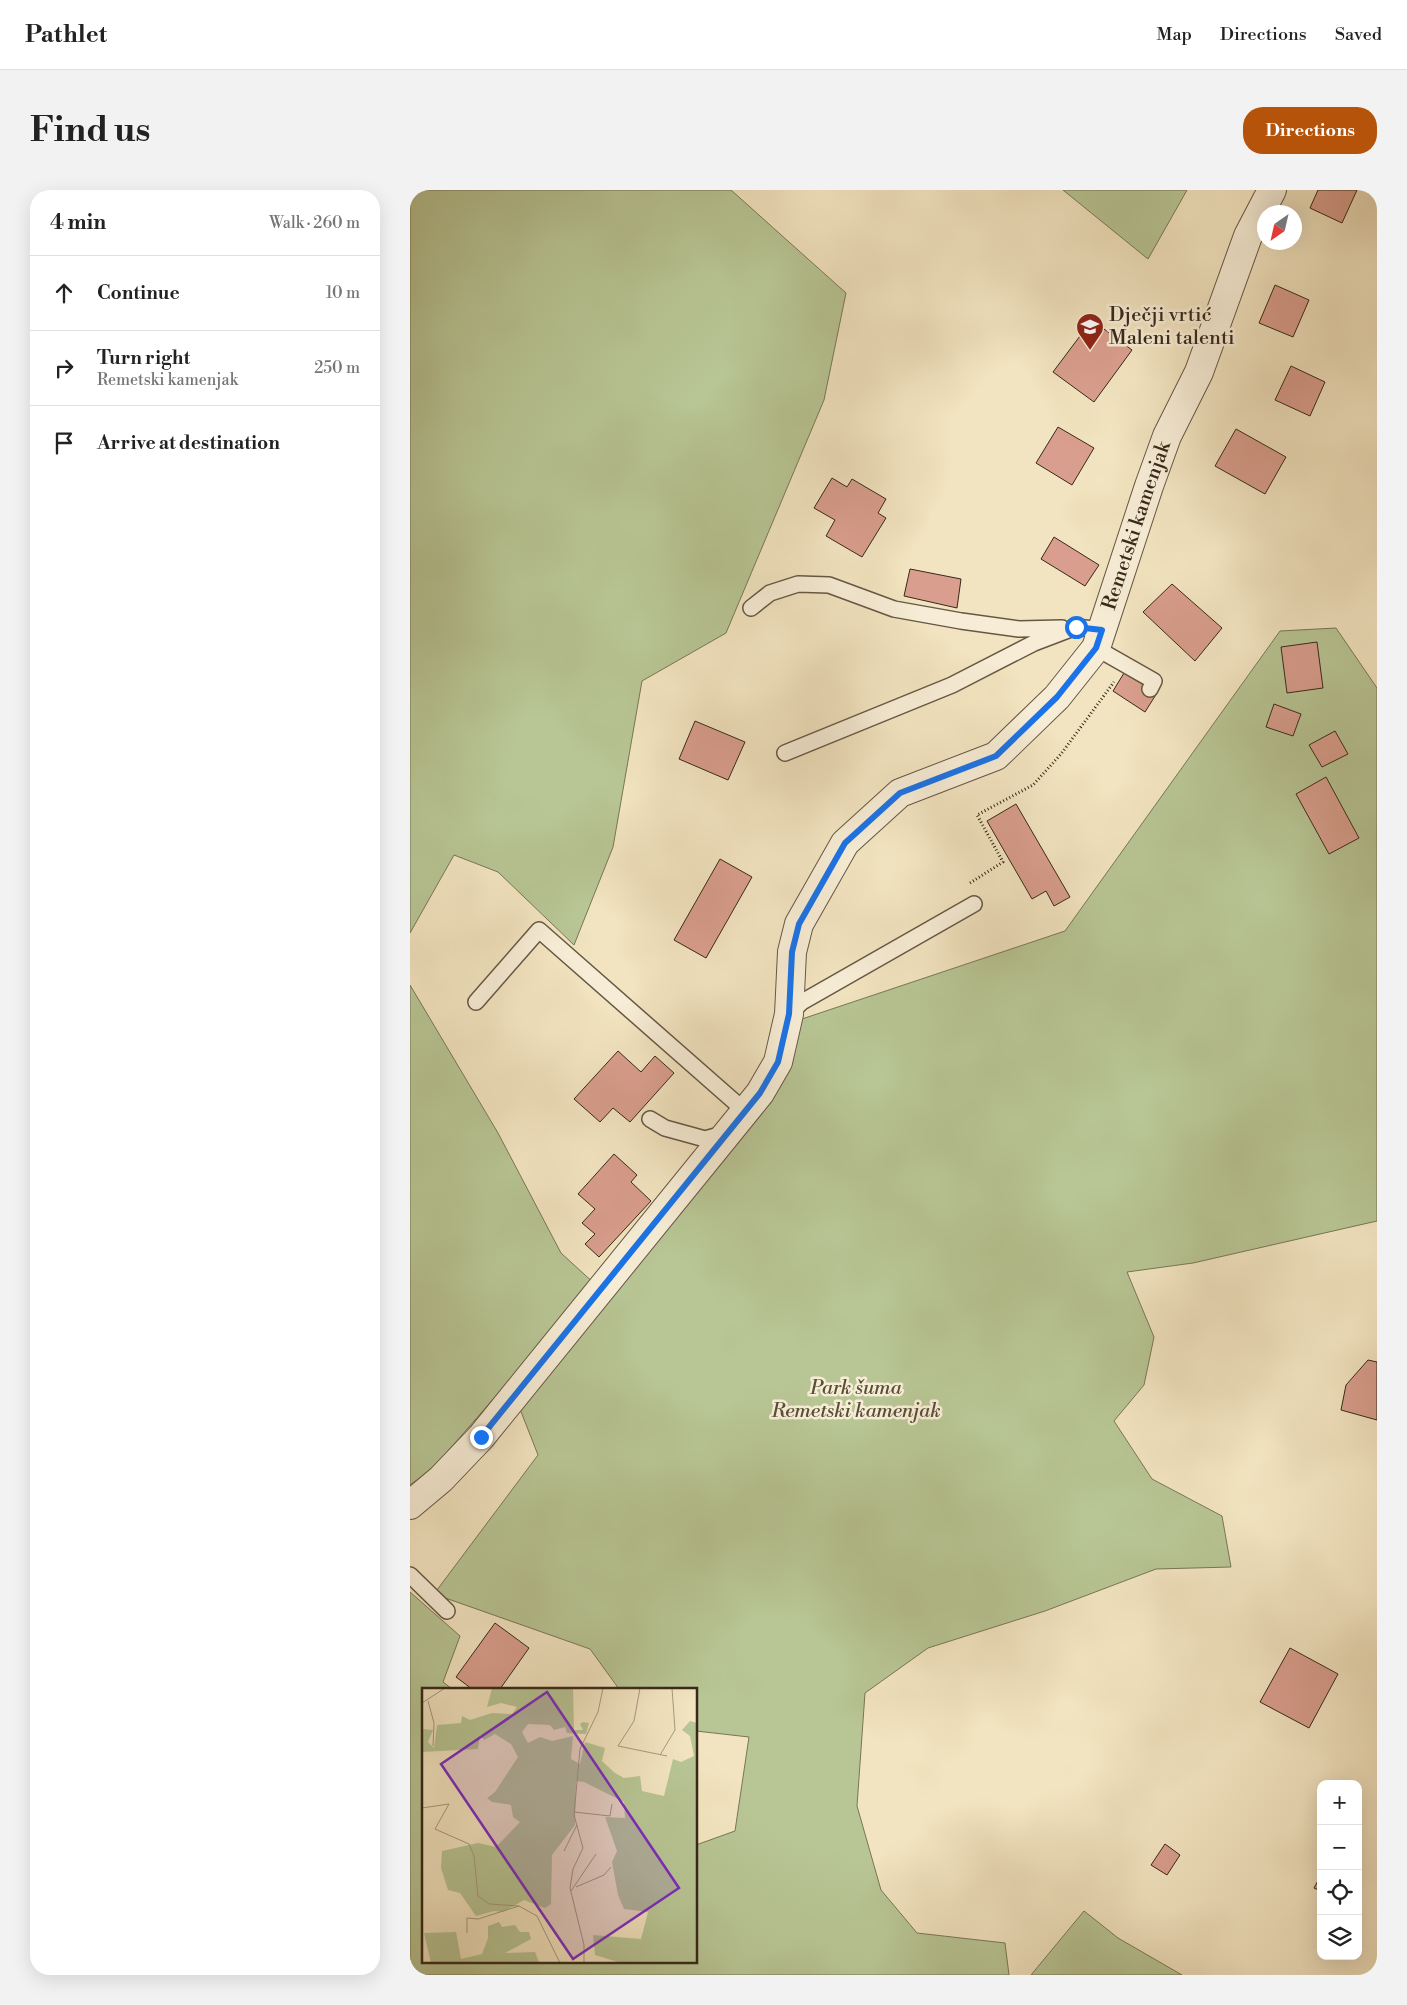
<!DOCTYPE html>
<html lang="en">
<head>
<meta charset="utf-8">
<style>
	body { margin:0; font-family:"Libre Bodoni",serif; background:#f2f2f2; color:#222 }
	.controls { position:absolute; right:15px; bottom:15px; display:grid; overflow:hidden; border-radius:10px; box-shadow:0 5px 20px #0002 }
	.controls button { width:45px; height:45px; display:grid; place-items:center; padding:0; border:0; border-bottom:1px solid #e0e0e0; background:#fff; color:#222; font:25px sans-serif }
	.compass { position:absolute; left:847px; top:15px; width:45px; height:45px; border-radius:50%; background:#fff; box-shadow:0 5px 20px #0002; rotate:214deg }
	.stop { position:absolute; width:15px; height:15px; margin:-11px; border:4px solid #1a73e8; border-radius:50%; background:#fff }
	.stop.end { background:#1a73e8; border-color:#fff; box-shadow:0 1px 5px #0008 }
	.list { margin:0; padding:0; list-style:none }
	h2 { display:flex; justify-content:space-between; align-items:center; height:65px; margin:0; padding:0 20px; font-size:21px }
	h2 small { font-size:16px; font-weight:400; color:#767676 }
	.list li { display:grid; grid-template-columns:32px 1fr auto; gap:15px; align-items:center; box-sizing:border-box; height:75px; padding:0 20px; border-top:1px solid #e0e0e0 }
	.list b { display:block; font-size:19px; white-space:nowrap }
	.list p { margin:0; font-size:16px; white-space:nowrap; color:#767676 }
	.list em { font-size:16px; font-style:normal; color:#767676 }
	.icon { flex:none; width:28px; height:28px; fill:none; stroke:currentColor; stroke-width:2; stroke-linecap:round; stroke-linejoin:round }
	.map { position:relative; flex:none; width:967px; height:1785px; overflow:hidden; border-radius:20px }
	header { display:flex; align-items:center; gap:30px; box-sizing:border-box; height:70px; padding:0 25px; background:#fff; border-bottom:1px solid #e0e0e0 }
	header strong { font-size:24px }
	nav { display:flex; gap:28px; margin-inline-start:auto; font-size:18px }
	.intro { display:flex; align-items:center; justify-content:space-between; box-sizing:border-box; height:120px; padding:0 30px }
	h1 { margin:0; font-size:35px }
	.button { padding:12px 22px; border-radius:20px; background:#b45309; color:#fff; font-size:18px; font-weight:700 }
	main { display:flex; gap:30px; padding:0 30px }
	aside { flex:1; background:#fff; border-radius:20px; box-shadow:0 5px 20px #0002 }
	.map>svg:first-child { display:block }
	.green { fill:#b8c594; stroke:#787657 }
	.building { fill:#d99e8d; stroke:#37281a }
	.lines { fill:none; stroke-linecap:round; stroke-linejoin:round }
	.service-casing { stroke:#665744; stroke-width:18 }
	.minor-casing { stroke:#665744; stroke-width:30 }
	.path { stroke:#37281a; stroke-width:3; stroke-dasharray:1 2.5; stroke-linecap:butt }
	.service { stroke:#f7edd6; stroke-width:15 }
	.minor { stroke:#f7edd6; stroke-width:28 }
	.route { stroke:#1a73e8; stroke-width:6 }
	.labels { text-anchor:middle; dominant-baseline:central; stroke-width:5; stroke-linejoin:round; paint-order:stroke }
	.poi-label { font-size:20px; fill:#37281a; stroke:#f7edd6; text-anchor:start }
	.street-label { font-size:20px; fill:#37281a; stroke:#f7edd6 }
	.park-label { font-size:20px; font-style:italic; fill:#574f38; stroke:#f7edd6 }
	.inset-road { fill:none; stroke:#a7997e; stroke-width:1 }
	.view { fill:#7b2cbf; fill-opacity:0.15; stroke:#7b2cbf; stroke-width:2.5 }
	.inset-edge { fill:none; stroke:#37281a; stroke-width:2.5 }
</style>
</head>
<body>
<header>
<strong>Pathlet</strong>
<nav><a>Map</a><a>Directions</a><a>Saved</a></nav>
</header>
<div class="intro"><h1>Find us</h1><a class="button">Directions</a></div>
<main>
<aside>
<h2>4 min<small>Walk · 260 m</small></h2>
<ul class="list">
<li><svg class="icon" aria-label="ahead" viewBox="0 0 24 24"><path d="M12 20V5M6 11l6-6 6 6"/></svg><div><b>Continue</b></div><em>10 m</em></li>
<li><svg class="icon" aria-label="right" viewBox="0 0 24 24"><path d="M7 20v-9h11M14 6l5 5-5 5"/></svg><div><b>Turn right</b><p>Remetski kamenjak</p></div><em>250 m</em></li>
<li><svg class="icon" aria-label="arrive" viewBox="0 0 24 24"><path d="M6 21V4h12l-3 4 3 4H6"/></svg><div><b>Arrive at destination</b></div></li>
</ul>
</aside>
<div class="map">
<svg width="967" height="1785" viewBox="0 0 967 1785">
	<rect width="100%" height="100%" fill="#f2e4c0"/>
	<filter id="stains"><feTurbulence type="fractalNoise" baseFrequency=".004" numOctaves="4"/><feColorMatrix values="0 0 0 0 .2 0 0 0 0 .09 0 0 0 0 .02 0 0 0 .5 -.17"/></filter>
	<radialGradient id="worn" r=".72"><stop offset=".6" stop-color="#630" stop-opacity="0"/><stop offset="1" stop-color="#630" stop-opacity=".3"/></radialGradient>
	<!-- green -->
	<path class="green" d="M0 0H321L436 103 414 210 316 443 232 491 203 657 164 755 88 682 44 665 0 743Z
		M653 0H777L738 69Z
		M926 438 967 498V1031L783 1073 717 1082 744 1147 734 1195 704 1231 742 1289 812 1326 821 1377 746 1379 635 1421 518 1458 455 1503 447 1616 471 1700 507 1743 595 1753 599 1785H0V1402L50 1446 33 1492 42 1499H14V1771H286V1655L325 1641 339 1547 286 1541V1499H209L180 1459 24 1404 128 1265 99 1191 24 1277 0 1295V795L88 943 151 1063 198 1106 386 831 655 741 870 441Z
		M674 1721 708 1748 772 1785H621Z"/>
	<!-- building -->
	<path class="building" d="M908 0H947L932 33 900 18Z
		M865 95 899 110 883 147 849 133Z
		M682 130 722 160 684 212 643 182Z
		M881 176 915 192 900 226 865 210Z
		M648 237 684 258 662 295 626 273Z
		M826 239 876 267 855 304 805 276Z
		M422 288 437 297 442 289 476 309 468 323 476 328 452 367 416 346 425 330 404 318Z
		M644 347 689 375 675 396 631 369Z
		M500 379 551 389 547 418 494 406Z
		M762 394 812 438 785 471 733 422Z
		M907 452 913 498 877 503 871 457Z
		M714 483 747 503 735 522 703 501Z
		M864 514 891 524 883 546 856 537Z
		M285 531 335 552 318 590 269 569Z
		M925 541 938 564 912 577 899 555Z
		M916 587 949 648 919 664 886 604Z
		M606 614 660 707 644 716 636 701 622 709 577 631Z
		M310 669 342 687 296 768 264 750Z
		M208 861 231 882 245 866 264 883 220 932 203 918 190 932 164 909Z
		M204 964 227 985 221 992 241 1011 189 1067 175 1054 185 1044 172 1033 185 1019 168 1004Z
		M958 1170 967 1172V1230L931 1220 936 1195Z
		M85 1433 119 1458 90 1499H62L46 1487Z
		M880 1458 928 1484 899 1538 850 1512Z
		M755 1654 770 1665 757 1685 741 1675Z
		M911 1685V1701L904 1698Z"/>
	<g class="lines">
		<defs>
			<path id="service" d="M341 418 360 403 388 394 419 395 484 419 551 431 609 439 652 438
				M686 458 744 491 740 499
				M375 563 542 495 624 453 666 437 692 440
				M66 812 129 740 335 921
				M379 824 392 812 564 714
				M240 929 255 938 295 949 313 944
				M0 1385 37 1421"/>
			<g id="minor">
				<path id="s1" d="M0 1315 31 1289 71 1247 350 903 368 872 379 824 382 762 389 734 435 653 490 603 586 566 647 507 686 458 739 296 757 246 789 182 838 46 862 0"/>
			</g>
		</defs>
		<!-- service casing -->
		<use href="#service" class="service-casing"/>
		<!-- minor casing -->
		<use href="#minor" class="minor-casing"/>
		<!-- path -->
		<path class="path" d="M560 693 593 672 567 625 623 595 651 564 704 492"/>
		<!-- service -->
		<use href="#service" class="service"/>
		<!-- minor -->
		<use href="#minor" class="minor"/>
	</g>
	<g class="lines">
		<!-- route -->
		<path class="route" d="M71 1247 350 903 368 872 379 824 382 762 389 734 435 653 490 603 586 566 647 507 686 458 692 440 666 437"/>
	</g>
	<!-- icons -->
	<defs>
		<symbol id="school-pin" viewBox="-11 -11 22 30"><path d="M0 17L-7.5 6A9.5 9.5 0 1 1 7.5 6Z" fill="#8f2418" stroke="#f7edd6"/><path d="M0-5L7-2L0 1L-7-2ZM-4 1L0 2.5L4 1V4Q0 6-4 4Z" fill="#fff"/></symbol>
	</defs>
	<g fill-rule="evenodd">
		<use href="#school-pin" x="664" y="121" width="32" height="43"/>
	</g>
	<g class="labels">
		<!-- poi labels -->
		<g class="poi-label">
			<text x="699" y="125">Dječji vrtić<tspan x="699" dy="23">Maleni talenti</tspan></text>
		</g>
		<!-- street labels -->
		<g class="street-label">
			<text stroke="none"><textPath href="#s1" startOffset="1264">Remetski kamenjak</textPath></text>
		</g>
		<!-- park labels -->
		<g class="park-label">
			<text x="446" y="1198">Park šuma<tspan x="446" dy="23">Remetski kamenjak</tspan></text>
		</g>
	</g>
	<!-- overview -->
	<g transform="translate(12 1498)">
		<rect width="275" height="275" fill="#f2e4c0"/>
		<path d="M70 0H151L152 42H161L158 36 161 34 167 35 164 46 145 45 143 39 132 42 128 37 106 36 100 44 106 55 118 49 130 53 151 48 149 71 158 76 163 54 183 60 180 73 193 85 202 90 218 88 220 103 242 108 251 71 259 74 272 68 268 48 260 42 268 33 275 35V275H199L173 267 171 247 219 251 226 224 202 221 196 207 190 174 195 163 183 129 203 130 202 114 162 94 154 93 153 137 130 167 129 216 123 220 102 212 81 224 72 223 54 228 38 205 26 202 19 180 20 163 56 155 74 159 98 134 91 129 89 117 70 114 65 110 73 104 96 69 89 56 73 46 62 52 58 47 56 61 0 64V41L11 42 6 54 12 60 15 37 39 35 40 28 48 32 70 25 90 26 95 19 79 15 65 19ZM77 234 80 239 93 237 98 244H107L109 251 83 265 113 264 117 274 9 275 2 245 34 244 39 271 60 266 66 250V238Z" fill="#b8c594"/>
		<path class="inset-road" d="M218 0 212 33 196 58 245 68M6 13 12 35 11 58M0 15 23 0M238 67 253 42 250 0M0 120 27 116 13 141 47 156 52 168 56 208 67 216 97 218 115 228 138 275M152 124 188 128 190 116M142 163 155 137M154 199 182 187 189 179M149 203 174 166M45 245V230L56 231 97 218M162 275V257L148 200 151 181 161 160 152 127 158 61 176 24 181 0"/>
		<path class="view" d="M125 4 257 200 151 271 19 76Z"/>
		<rect width="275" height="275" class="inset-edge"/>
	</g>
	<rect width="100%" height="100%" filter="url(#stains)"/>
	<rect width="100%" height="100%" fill="url(#worn)"/>
</svg>
<div class="controls">
<button>+</button>
<button>−</button>
<button><svg class="icon" aria-label="locate" viewBox="0 0 24 24"><circle cx="12" cy="12" r="6"/><path d="M12 2v4M12 18v4M2 12h4M18 12h4"/></svg></button>
<button><svg class="icon" aria-label="layers" viewBox="0 0 24 24"><path d="M12 4l9 5-9 5-9-5zM3 14l9 5 9-5"/></svg></button>
</div>
<svg class="compass" viewBox="-18 -18 36 36"><path d="M0-13l5 13h-10z" fill="#e53935"/><path d="M0 13l5-13h-10z" fill="#767676"/></svg>
<div class="stop" style="left:666px;top:437px"></div>
<div class="stop end" style="left:71px;top:1247px"></div>
</div>
</main>
</body>
</html>
